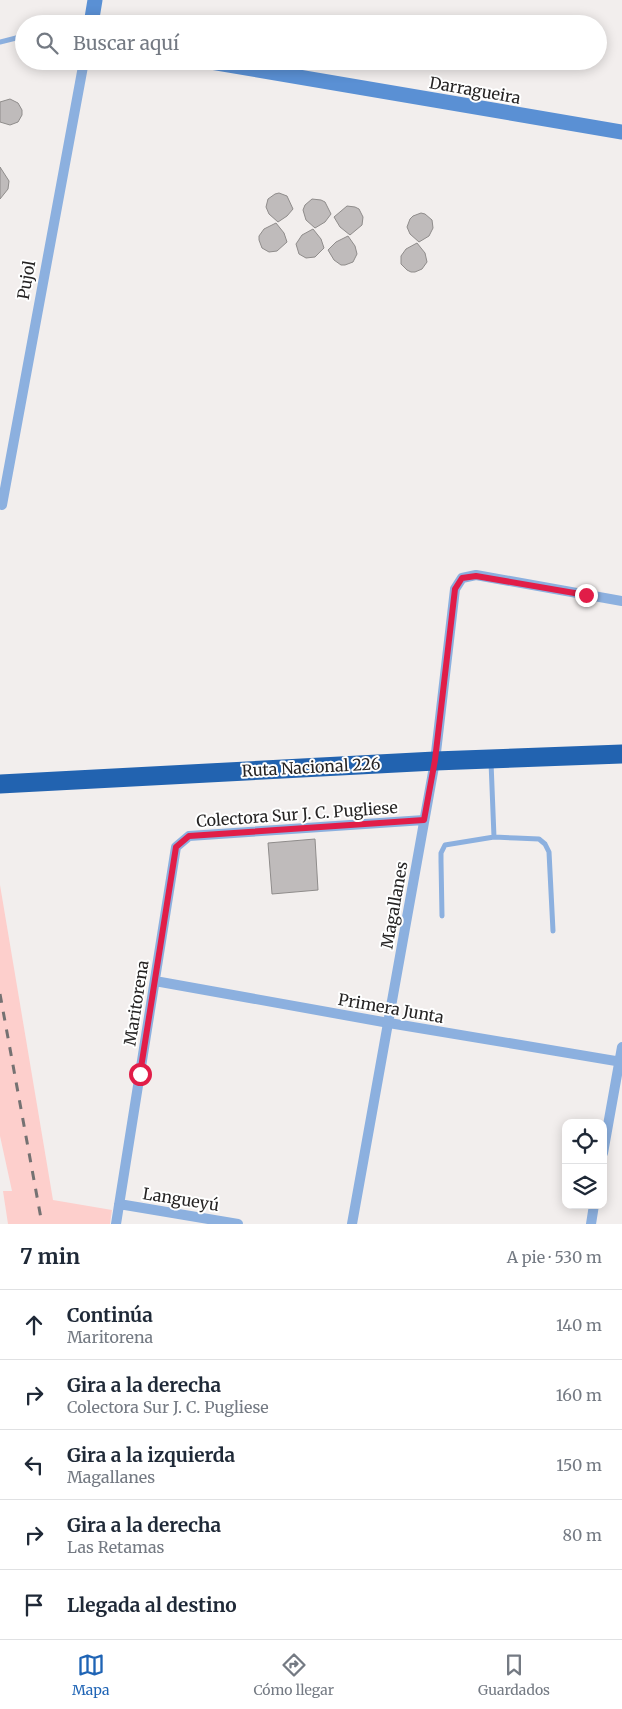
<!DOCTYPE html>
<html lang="es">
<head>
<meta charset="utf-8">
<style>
	body { margin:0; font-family:Merriweather,serif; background:#f2f2f3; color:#1f2937 }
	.controls { position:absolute; right:15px; bottom:15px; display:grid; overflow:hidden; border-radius:10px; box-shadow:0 2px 12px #0003 }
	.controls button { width:45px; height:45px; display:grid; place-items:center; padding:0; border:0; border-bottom:1px solid #e0e1e3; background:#fff; color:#1f2937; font:25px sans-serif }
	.stop { position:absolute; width:15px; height:15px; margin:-11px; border:4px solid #e11d48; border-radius:50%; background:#fff }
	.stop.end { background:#e11d48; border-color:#fff; box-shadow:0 1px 5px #0008 }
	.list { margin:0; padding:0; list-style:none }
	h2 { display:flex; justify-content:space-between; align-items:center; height:65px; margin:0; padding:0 20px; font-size:21px }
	h2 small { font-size:16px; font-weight:400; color:#747a83 }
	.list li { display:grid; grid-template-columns:32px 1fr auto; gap:15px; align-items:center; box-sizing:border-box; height:70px; padding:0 20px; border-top:1px solid #e0e1e3 }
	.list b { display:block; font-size:19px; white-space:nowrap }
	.list p { margin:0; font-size:16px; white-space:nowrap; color:#747a83 }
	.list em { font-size:16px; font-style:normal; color:#747a83 }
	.icon { flex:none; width:28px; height:28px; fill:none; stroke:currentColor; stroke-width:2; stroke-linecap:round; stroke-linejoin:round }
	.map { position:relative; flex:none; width:622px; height:1224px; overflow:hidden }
	.search { position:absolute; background:#fff; box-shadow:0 2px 12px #0003; left:15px; right:15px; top:15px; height:55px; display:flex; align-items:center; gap:12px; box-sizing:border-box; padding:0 18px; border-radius:28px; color:#747a83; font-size:19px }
	.sheet { height:415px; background:#fff }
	nav { display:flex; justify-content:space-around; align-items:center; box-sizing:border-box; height:70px; border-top:1px solid #e0e1e3; background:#fff; font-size:14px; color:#747a83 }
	nav a { display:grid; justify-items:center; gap:2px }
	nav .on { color:#1f64b5 }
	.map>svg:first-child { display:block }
	.green { fill:#fdcfcc }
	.building { fill:#bfbbbb; stroke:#8f8c8b }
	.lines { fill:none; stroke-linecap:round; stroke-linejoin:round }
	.lane { stroke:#8cb0df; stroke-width:5 }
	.street { stroke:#8cb0df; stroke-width:10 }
	.secondary { stroke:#5a90d4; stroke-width:15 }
	.highway { stroke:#2263b0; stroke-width:19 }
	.rail { stroke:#757272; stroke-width:3; stroke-dasharray:9 9; stroke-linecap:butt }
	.route { stroke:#e11d48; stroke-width:6 }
	.labels { text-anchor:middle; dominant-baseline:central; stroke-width:4; stroke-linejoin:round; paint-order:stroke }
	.street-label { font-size:16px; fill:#262424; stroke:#fff }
</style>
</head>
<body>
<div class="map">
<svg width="622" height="1224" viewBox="0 0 622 1224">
	<rect width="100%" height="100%" fill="#f2eeed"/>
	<!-- green -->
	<path class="green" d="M0 885 53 1200 112 1210 110 1224H8L3 1191H12L0 1136Z"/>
	<!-- building -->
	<path class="building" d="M10 99 18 103 22 110V115L18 122 10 125 0 122V102Z
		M0 167 9 181 8 189 0 199Z
		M279 193 287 196 293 209 287 216 278 222 269 214 266 207 268 199 275 194Z
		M312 199 321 200 325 202 331 214 325 222 315 228 306 220 303 210 305 205Z
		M347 206 355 207 359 209 363 217 362 225 350 235 340 227 334 217Z
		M421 213 425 214 432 220 433 228 429 236 419 242 410 234 407 227 410 219 413 216Z
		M276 223 284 233 287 242 277 251 269 252 262 248 259 240V236L264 229Z
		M313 229 321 239 324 248 315 257 306 258 299 254 296 244 302 235Z
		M348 236 355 246 357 254 353 262 345 265H341L334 260 328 250 336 242Z
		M417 243 425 253 427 262 422 269 415 272H411L407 270 401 264V256L406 249Z
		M315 839 318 890 272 894 268 843Z"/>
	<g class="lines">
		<!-- lane -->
		<path class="lane" d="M0 42 24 36
			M491 762 494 837
			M442 916 441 861V853L445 845 494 837 516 838 539 839 545 844 549 852 553 931"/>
		<!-- street -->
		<path class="street" d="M2 505 84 61
			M155 981 389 1023 622 1062
			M603 1153 622 1047
			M119 1204 238 1224
			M116 1224 176 847 189 836 424 820
			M352 1224 435 761 455 589 462 578 476 575 622 601
			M591 1224 594 1205"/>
		<!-- secondary -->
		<path class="secondary" d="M91 24 95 0
			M205 61 622 132"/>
		<!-- highway -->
		<path class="highway" d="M0 784 435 761 622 754"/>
		<!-- rail -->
		<path class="rail" d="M0 994 42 1224"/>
	</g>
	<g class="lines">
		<!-- route -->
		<path class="route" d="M140 1074 176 847 189 836 424 820 435 760 455 589 462 578 476 576 586 595"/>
	</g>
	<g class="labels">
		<!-- street labels -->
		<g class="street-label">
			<text transform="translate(475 90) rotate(10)">Darragueira</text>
			<text transform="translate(26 280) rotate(-80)">Pujol</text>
			<text transform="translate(311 767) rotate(-3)">Ruta Nacional 226</text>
			<text transform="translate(297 814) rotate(-4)">Colectora Sur J. C. Pugliese</text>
			<text transform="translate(394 905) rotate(-80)">Magallanes</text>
			<text transform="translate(136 1003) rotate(-81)">Maritorena</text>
			<text transform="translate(391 1008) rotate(10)">Primera Junta</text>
			<text transform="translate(181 1199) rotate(9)">Langueyú</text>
		</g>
	</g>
</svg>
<div class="controls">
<button><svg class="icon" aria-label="locate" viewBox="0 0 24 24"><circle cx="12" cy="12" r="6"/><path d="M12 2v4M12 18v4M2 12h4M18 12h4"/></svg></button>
<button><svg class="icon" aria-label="layers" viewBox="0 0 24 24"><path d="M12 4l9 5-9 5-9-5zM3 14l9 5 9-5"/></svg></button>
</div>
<div class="stop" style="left:140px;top:1074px"></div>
<div class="stop end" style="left:586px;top:595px"></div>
<div class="search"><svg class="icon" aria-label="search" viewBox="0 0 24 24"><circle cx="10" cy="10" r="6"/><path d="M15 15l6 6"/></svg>Buscar aquí</div>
</div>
<section class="sheet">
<h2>7 min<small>A pie · 530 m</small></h2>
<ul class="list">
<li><svg class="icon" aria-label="ahead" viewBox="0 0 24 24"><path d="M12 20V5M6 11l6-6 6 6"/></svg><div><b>Continúa</b><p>Maritorena</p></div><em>140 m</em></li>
<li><svg class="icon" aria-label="right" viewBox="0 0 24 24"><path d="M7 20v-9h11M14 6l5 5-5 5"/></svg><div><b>Gira a la derecha</b><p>Colectora Sur J. C. Pugliese</p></div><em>160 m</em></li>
<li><svg class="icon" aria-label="left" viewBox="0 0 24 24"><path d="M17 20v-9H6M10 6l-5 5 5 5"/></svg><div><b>Gira a la izquierda</b><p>Magallanes</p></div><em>150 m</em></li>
<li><svg class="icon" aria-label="right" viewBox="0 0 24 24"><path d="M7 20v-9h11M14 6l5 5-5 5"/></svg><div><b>Gira a la derecha</b><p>Las Retamas</p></div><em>80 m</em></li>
<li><svg class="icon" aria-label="arrive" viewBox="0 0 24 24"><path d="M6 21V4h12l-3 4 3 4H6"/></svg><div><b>Llegada al destino</b></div></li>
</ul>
</section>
<nav>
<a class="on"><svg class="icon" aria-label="map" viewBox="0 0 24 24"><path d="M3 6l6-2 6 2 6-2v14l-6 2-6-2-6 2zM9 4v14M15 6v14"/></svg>Mapa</a>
<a><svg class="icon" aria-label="directions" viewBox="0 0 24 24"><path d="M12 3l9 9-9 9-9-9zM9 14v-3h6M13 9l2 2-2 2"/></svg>Cómo llegar</a>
<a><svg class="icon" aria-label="saved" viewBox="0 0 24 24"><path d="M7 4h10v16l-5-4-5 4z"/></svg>Guardados</a>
</nav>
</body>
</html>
